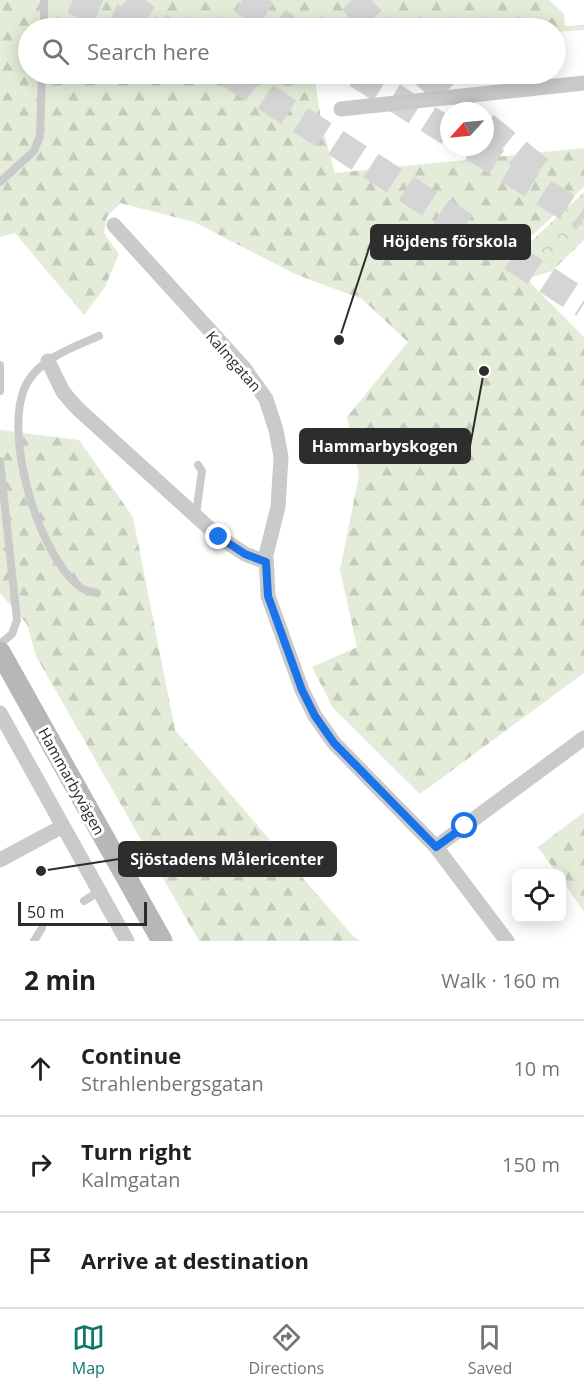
<!DOCTYPE html>
<html lang="en">
<head>
<meta charset="utf-8">
<style>
	body { margin:0; font-family:"Open Sans",sans-serif; background:#f6f6f6; color:#202124 }
	.controls { position:absolute; right:18px; bottom:18px; display:grid; overflow:hidden; border-radius:12px; box-shadow:0 3px 15px #0003 }
	.controls button { width:54px; height:54px; display:grid; place-items:center; padding:0; border:0; border-bottom:2px solid #e0e0e0; background:#fff; color:#202124; font:30px sans-serif }
	.compass { position:absolute; left:440px; top:102px; width:54px; height:54px; border-radius:50%; background:#fff; box-shadow:0 3px 15px #0003; rotate:243deg }
	.scale { position:absolute; left:18px; bottom:15px; width:129px; box-sizing:border-box; padding-left:6px; border:3px solid #2d2d2d; border-top:0; font-size:16px; line-height:21px; white-space:nowrap; color:#2d2d2d; -webkit-text-stroke:4px #fff; paint-order:stroke }
	.stop { position:absolute; width:18px; height:18px; margin:-14px; border:4px solid #1a73e8; border-radius:50%; background:#fff }
	.stop.end { background:#1a73e8; border-color:#fff; box-shadow:0 2px 6px #0008 }
	.list { margin:0; padding:0; list-style:none }
	h2 { display:flex; justify-content:space-between; align-items:center; height:78px; margin:0; padding:0 24px; font-size:26px }
	h2 small { font-size:20px; font-weight:400; color:#757577 }
	.list li { display:grid; grid-template-columns:39px 1fr auto; gap:18px; align-items:center; box-sizing:border-box; height:96px; padding:0 24px; border-top:2px solid #e0e0e0 }
	.list b { display:block; font-size:22px; white-space:nowrap }
	.list p { margin:0; font-size:20px; white-space:nowrap; color:#757577 }
	.list em { font-size:20px; font-style:normal; color:#757577 }
	.icon { flex:none; width:33px; height:33px; fill:none; stroke:currentColor; stroke-width:2; stroke-linecap:round; stroke-linejoin:round }
	.map { position:relative; flex:none; width:584px; height:941px; overflow:hidden }
	.search { position:absolute; background:#fff; box-shadow:0 3px 15px #0003; left:18px; right:18px; top:18px; height:66px; display:flex; align-items:center; gap:15px; box-sizing:border-box; padding:0 21px; border-radius:33px; color:#757577; font-size:22px }
	.sheet { height:366px; background:#fff }
	nav { display:flex; justify-content:space-around; align-items:center; box-sizing:border-box; height:84px; border-top:2px solid #e0e0e0; background:#fff; font-size:16px; color:#757577 }
	nav a { display:grid; justify-items:center; gap:3px }
	nav .on { color:#0f766e }
	.map>svg:first-child { display:block }
	.forest { fill:url(#forest-firs) }
	.park { fill:url(#park-crowns) }
	.lines { fill:none; stroke-linecap:round; stroke-linejoin:round }
	.highway-tunnel { stroke:#d5d5d5; stroke-width:28; stroke-dasharray:28 14; stroke-linecap:butt }
	.lane { stroke:#cacaca; stroke-width:8 }
	.street { stroke:#cacaca; stroke-width:15 }
	.secondary { stroke:#b7b7b7; stroke-width:21 }
	.route { stroke:#1a73e8; stroke-width:8 }
	.labels { text-anchor:middle; dominant-baseline:central; stroke-width:6; stroke-linejoin:round; paint-order:stroke }
	.street-label { font-size:15px; fill:#2d2d2d; stroke:#fff }
	.leader { fill:none; stroke:#2d2d2d; stroke-width:2 }
	.callout-dot { fill:#2d2d2d; stroke:#fff; stroke-width:2 }
	.callout { fill:#2d2d2d; stroke:#2d2d2d; stroke-width:2 }
	.callout-label { font-size:16px; text-anchor:middle; font-weight:bold; fill:#fff }
</style>
</head>
<body>
<div class="map">
<svg width="584" height="941" viewBox="0 0 584 941">
	<defs>
		<pattern id="forest-firs" width="22" height="20" patternUnits="userSpaceOnUse" patternTransform="scale(1.5)"><rect width="22" height="20" fill="#e4ecd9"/><path d="M5 1l3.5 6h-7zM16 11l3.5 6h-7z" fill="#c4cbbb"/></pattern>
		<pattern id="park-crowns" width="20" height="18" patternUnits="userSpaceOnUse" patternTransform="scale(1.5)"><rect width="20" height="18" fill="#e4ecd9"/><path d="M2 6a3 3 0 1 1 6 0M12 15a3 3 0 1 1 6 0" fill="none" stroke="#c4cbbb"/></pattern>
	</defs>
	<rect width="100%" height="100%" fill="#fff"/>
	<!-- forest -->
	<path class="forest" d="M0 0H549L564 14 565 26 584 25V30L556 32V28H28V74H314L322 126 335 173 584 148V187L507 259 584 337V673L420 794 333 708 312 667 357 647 340 570 359 475 347 417 408 342 362 299 295 274 194 222 120 203 107 217 104 233 119 254 105 287 84 315 15 233 0 237Z
		M0 430 79 440 133 517 175 730 353 936 361 941H199L36 656 27 624 0 593Z
		M584 812V912L562 880V874L557 873 538 847Z"/>
	<!-- park -->
	<path class="park" d="M584 192V240L552 271 529 278 511 260Z"/>
	<g class="lines">
		<!-- highway-tunnel -->
		<path class="highway-tunnel" d="M73 0 137 28
			M242 0 287 28
			M352 0 379 28
			M124 3 162 28
			M230 74 584 304
			M357 74 449 132
			M425 74 467 111
			M485 126 543 173
			M473 147 584 218"/>
		<!-- lane -->
		<path class="lane" d="M44 28V0
			M0 182 34 151 40 136 42 74
			M0 365V391
			M0 461 17 620 12 634 0 644
			M196 514 202 471 198 465
			M97 593C92 591 84 591 80 587 38 555 1 430 27 383 41 358 74 347 99 336
			M84 901 100 891
			M34 941 42 928"/>
		<!-- street -->
		<path class="street" d="M341 109 584 83
			M114 225 244 368 266 399 276 430 281 457 278 507 266 555 268 596 302 690 315 716 334 743 436 847 507 941
			M48 361 63 392 77 408 219 537 245 554 266 562
			M0 713 127 941
			M436 847 584 738
			M0 860 63 826"/>
		<!-- secondary -->
		<path class="secondary" d="M0 652 162 941"/>
	</g>
	<g class="lines">
		<!-- route -->
		<path class="route" d="M219 537 245 554 266 562 268 596 302 690 315 716 334 743 436 847 465 826"/>
	</g>
	<g class="labels">
		<!-- street labels -->
		<g class="street-label">
			<text transform="translate(234 361) rotate(49)">Kalmgatan</text>
			<text transform="translate(72 781) rotate(61)">Hammarbyvägen</text>
		</g>
	</g>
	<!-- callouts -->
	<path class="leader" d="M339 340L371 242M484 371L470 446M41 871L119 859"/>
	<g class="callout-dot">
		<circle cx="339" cy="340" r="6"/>
		<circle cx="484" cy="371" r="6"/>
		<circle cx="41" cy="871" r="6"/>
	</g>
	<g class="callout">
		<rect x="371" y="225" width="159" height="34" rx="6"/>
		<rect x="300" y="429" width="170" height="34" rx="6"/>
		<rect x="119" y="842" width="217" height="34" rx="6"/>
	</g>
	<g class="callout-label">
		<text x="450" y="247">Höjdens förskola</text>
		<text x="385" y="452">Hammarbyskogen</text>
		<text x="227" y="865">Sjöstadens Målericenter</text>
	</g>
</svg>
<div class="controls">
<button><svg class="icon" aria-label="locate" viewBox="0 0 24 24"><circle cx="12" cy="12" r="6"/><path d="M12 2v4M12 18v4M2 12h4M18 12h4"/></svg></button>
</div>
<svg class="compass" viewBox="-18 -18 36 36"><path d="M0-13l5 13h-10z" fill="#e53935"/><path d="M0 13l5-13h-10z" fill="#757577"/></svg>
<div class="scale">50 m</div>
<div class="stop" style="left:465px;top:826px"></div>
<div class="stop end" style="left:219px;top:537px"></div>
<div class="search"><svg class="icon" aria-label="search" viewBox="0 0 24 24"><circle cx="10" cy="10" r="6"/><path d="M15 15l6 6"/></svg>Search here</div>
</div>
<section class="sheet">
<h2>2 min<small>Walk · 160 m</small></h2>
<ul class="list">
<li><svg class="icon" aria-label="ahead" viewBox="0 0 24 24"><path d="M12 20V5M6 11l6-6 6 6"/></svg><div><b>Continue</b><p>Strahlenbergsgatan</p></div><em>10 m</em></li>
<li><svg class="icon" aria-label="right" viewBox="0 0 24 24"><path d="M7 20v-9h11M14 6l5 5-5 5"/></svg><div><b>Turn right</b><p>Kalmgatan</p></div><em>150 m</em></li>
<li><svg class="icon" aria-label="arrive" viewBox="0 0 24 24"><path d="M6 21V4h12l-3 4 3 4H6"/></svg><div><b>Arrive at destination</b></div></li>
</ul>
</section>
<nav>
<a class="on"><svg class="icon" aria-label="map" viewBox="0 0 24 24"><path d="M3 6l6-2 6 2 6-2v14l-6 2-6-2-6 2zM9 4v14M15 6v14"/></svg>Map</a>
<a><svg class="icon" aria-label="directions" viewBox="0 0 24 24"><path d="M12 3l9 9-9 9-9-9zM9 14v-3h6M13 9l2 2-2 2"/></svg>Directions</a>
<a><svg class="icon" aria-label="saved" viewBox="0 0 24 24"><path d="M7 4h10v16l-5-4-5 4z"/></svg>Saved</a>
</nav>
</body>
</html>
